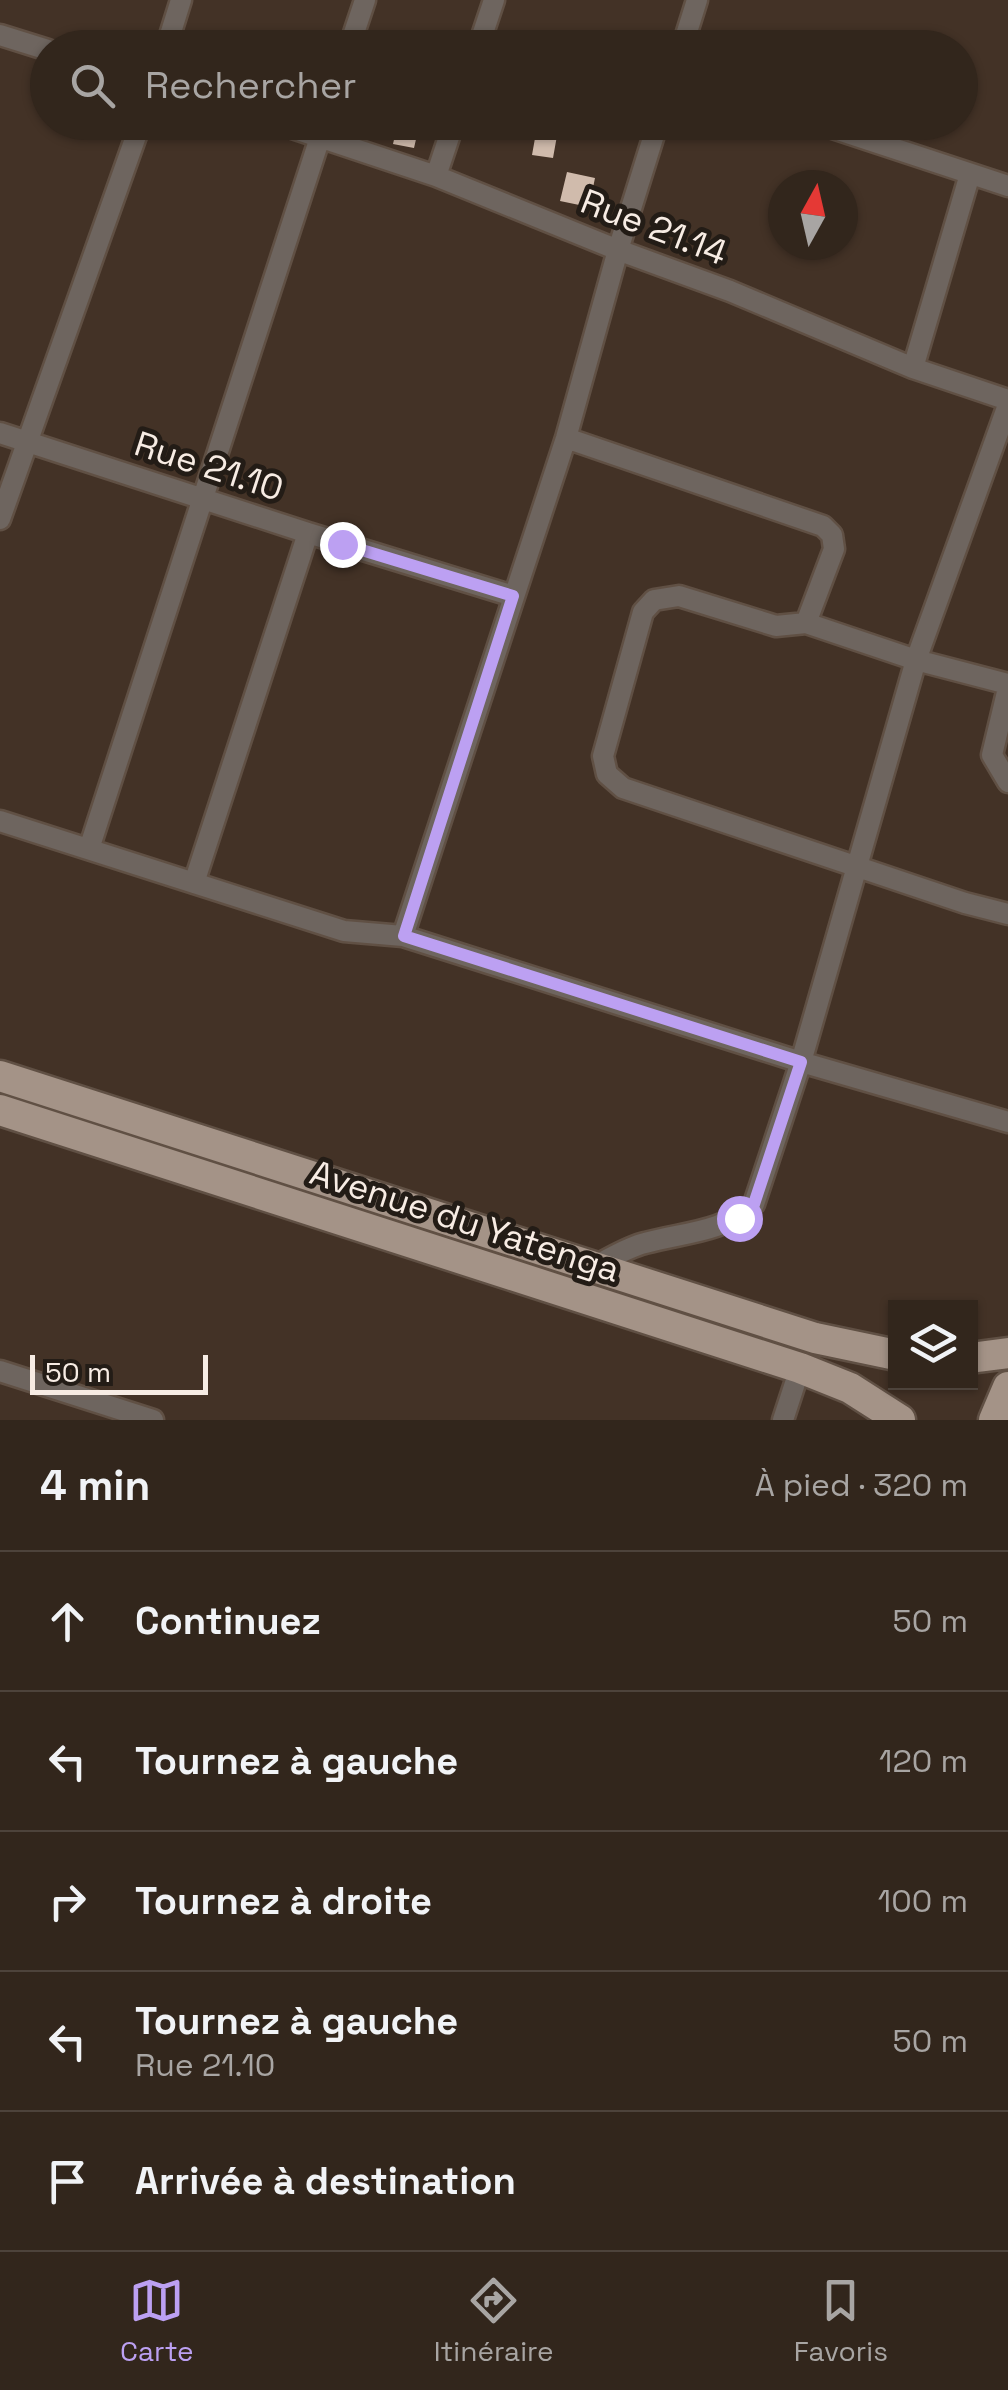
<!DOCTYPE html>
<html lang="fr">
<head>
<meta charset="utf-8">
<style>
	body { margin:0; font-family:"Space Grotesk",sans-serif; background:#3d3229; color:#f1f3f6 }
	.controls { position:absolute; right:30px; bottom:30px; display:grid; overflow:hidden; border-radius:0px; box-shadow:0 2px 8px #0004 }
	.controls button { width:90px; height:90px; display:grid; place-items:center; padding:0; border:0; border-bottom:2px solid #4d433b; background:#32261c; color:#f1f3f6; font:50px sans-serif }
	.compass { position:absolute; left:768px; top:170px; width:90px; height:90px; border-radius:50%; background:#32261c; box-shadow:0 2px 8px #0004; rotate:8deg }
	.scale { position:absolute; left:30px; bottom:25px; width:178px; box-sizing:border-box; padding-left:10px; border:5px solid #f7ece4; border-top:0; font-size:28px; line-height:35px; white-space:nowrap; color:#f7ece4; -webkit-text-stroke:8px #231c16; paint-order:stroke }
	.stop { position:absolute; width:30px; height:30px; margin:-22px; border:8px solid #bca0f2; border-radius:50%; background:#fff }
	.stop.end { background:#bca0f2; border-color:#fff; box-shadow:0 2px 10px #0008 }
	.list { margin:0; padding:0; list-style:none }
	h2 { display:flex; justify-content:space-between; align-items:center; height:130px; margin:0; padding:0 40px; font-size:42px }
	h2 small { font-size:32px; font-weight:400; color:#a8a5a3 }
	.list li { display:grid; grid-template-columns:65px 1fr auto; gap:30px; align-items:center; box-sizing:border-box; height:140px; padding:0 40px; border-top:2px solid #4d433b }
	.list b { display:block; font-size:38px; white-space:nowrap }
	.list p { margin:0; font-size:32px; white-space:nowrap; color:#a8a5a3 }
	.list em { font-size:32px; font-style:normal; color:#a8a5a3 }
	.icon { flex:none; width:55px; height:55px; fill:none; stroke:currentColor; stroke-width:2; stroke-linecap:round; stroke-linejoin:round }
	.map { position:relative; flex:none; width:1008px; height:1420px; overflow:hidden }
	.search { position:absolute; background:#32261c; box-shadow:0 2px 8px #0004; left:30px; right:30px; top:30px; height:110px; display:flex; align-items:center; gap:25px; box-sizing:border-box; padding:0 35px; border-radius:55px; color:#a8a5a3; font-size:38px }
	.sheet { height:830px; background:#32261c }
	nav { display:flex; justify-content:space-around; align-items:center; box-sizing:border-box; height:140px; border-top:2px solid #4d433b; background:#32261c; font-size:28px; color:#a8a5a3 }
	nav a { display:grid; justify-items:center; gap:5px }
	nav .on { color:#bca0f2 }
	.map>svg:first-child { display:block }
	.building { fill:#d0bbac }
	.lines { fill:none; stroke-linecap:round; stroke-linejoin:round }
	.street-casing { stroke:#605044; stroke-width:25 }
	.primary-casing { stroke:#605044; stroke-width:35 }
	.street { stroke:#6e655f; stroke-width:20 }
	.primary { stroke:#a49387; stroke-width:30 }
	.route { stroke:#bca0f2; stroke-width:12 }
	.labels { text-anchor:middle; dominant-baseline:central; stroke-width:10; stroke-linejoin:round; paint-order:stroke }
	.street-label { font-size:35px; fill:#f7ece4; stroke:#231c16 }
</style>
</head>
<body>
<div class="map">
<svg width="1008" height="1420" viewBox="0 0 1008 1420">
	<rect width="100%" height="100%" fill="#433226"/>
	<!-- building -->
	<path class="building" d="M398 122H420L414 148 393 144Z
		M537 127 558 130 553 158 532 155Z
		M567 172 595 178 589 207 560 201Z"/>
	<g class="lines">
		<defs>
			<path id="street" d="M0 35 48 50
				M166 48 181 0
				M349 48 365 0
				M478 48 494 0
				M682 48 697 0
				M274 122 436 176 618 250 730 291 913 368 1008 400
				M814 122 1008 186
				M436 176 454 122
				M913 368 970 174
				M0 433 308 533 513 596
				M566 438 823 526 832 535 834 549 806 623
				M0 519 141 122
				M1008 684 916 660 806 623 776 626 679 596 654 600 643 612 603 756 607 774 623 788 965 903 1008 914
				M1008 688 992 755 1008 782
				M0 821 344 931 403 936 801 1062 1008 1122
				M89 849 325 122
				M194 883 308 533
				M403 936 566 438 618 250 658 122
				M595 1266C611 1258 628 1247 645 1243 685 1232 722 1233 754 1204L801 1062 916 660 1008 405
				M0 1371 153 1420
				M783 1420 800 1368"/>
			<path id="primary" d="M0 1076 815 1338 896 1355
				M0 1110 800 1368 850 1388 900 1420
				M970 1358 1008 1353
				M994 1420 1008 1387"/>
		</defs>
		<!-- street casing -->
		<use href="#street" class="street-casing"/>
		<!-- primary casing -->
		<use href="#primary" class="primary-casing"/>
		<!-- street -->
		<use href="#street" class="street"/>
		<!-- primary -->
		<use href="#primary" class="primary"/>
	</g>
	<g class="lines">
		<!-- route -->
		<path class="route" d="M342 544 513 596 404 936 801 1062 754 1204 739 1218"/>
	</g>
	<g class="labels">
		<!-- street labels -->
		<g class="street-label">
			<text transform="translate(654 227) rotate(21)">Rue 21.14</text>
			<text transform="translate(209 466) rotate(18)">Rue 21.10</text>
			<text transform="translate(465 1221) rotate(18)">Avenue du Yatenga</text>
		</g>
	</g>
</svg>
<div class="controls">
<button><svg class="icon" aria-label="layers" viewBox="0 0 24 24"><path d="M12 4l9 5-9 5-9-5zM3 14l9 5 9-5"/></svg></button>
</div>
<svg class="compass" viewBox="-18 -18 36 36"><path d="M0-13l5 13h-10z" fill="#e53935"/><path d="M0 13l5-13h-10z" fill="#a8a5a3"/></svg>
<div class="scale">50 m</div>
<div class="stop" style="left:739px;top:1218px"></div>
<div class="stop end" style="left:342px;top:544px"></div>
<div class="search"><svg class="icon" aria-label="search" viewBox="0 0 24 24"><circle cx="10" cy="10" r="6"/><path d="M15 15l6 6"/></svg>Rechercher</div>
</div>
<section class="sheet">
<h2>4 min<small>À pied · 320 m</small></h2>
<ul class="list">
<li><svg class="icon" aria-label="ahead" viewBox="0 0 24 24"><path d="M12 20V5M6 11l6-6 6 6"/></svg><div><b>Continuez</b></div><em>50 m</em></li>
<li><svg class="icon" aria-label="left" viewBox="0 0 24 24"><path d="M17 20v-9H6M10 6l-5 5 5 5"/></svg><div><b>Tournez à gauche</b></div><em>120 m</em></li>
<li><svg class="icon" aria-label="right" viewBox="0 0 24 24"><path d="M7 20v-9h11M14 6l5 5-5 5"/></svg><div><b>Tournez à droite</b></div><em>100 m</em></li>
<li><svg class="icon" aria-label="left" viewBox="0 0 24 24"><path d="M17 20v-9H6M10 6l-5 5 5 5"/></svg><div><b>Tournez à gauche</b><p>Rue 21.10</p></div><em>50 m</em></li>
<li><svg class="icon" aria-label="arrive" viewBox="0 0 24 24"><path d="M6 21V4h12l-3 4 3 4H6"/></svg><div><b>Arrivée à destination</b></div></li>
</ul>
</section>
<nav>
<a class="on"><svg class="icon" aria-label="map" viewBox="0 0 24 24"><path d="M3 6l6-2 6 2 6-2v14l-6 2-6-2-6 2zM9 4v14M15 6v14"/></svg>Carte</a>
<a><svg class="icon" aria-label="directions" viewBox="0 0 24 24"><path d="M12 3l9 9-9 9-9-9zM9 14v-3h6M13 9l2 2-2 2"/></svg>Itinéraire</a>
<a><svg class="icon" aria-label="saved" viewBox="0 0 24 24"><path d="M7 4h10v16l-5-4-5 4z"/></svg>Favoris</a>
</nav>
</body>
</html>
